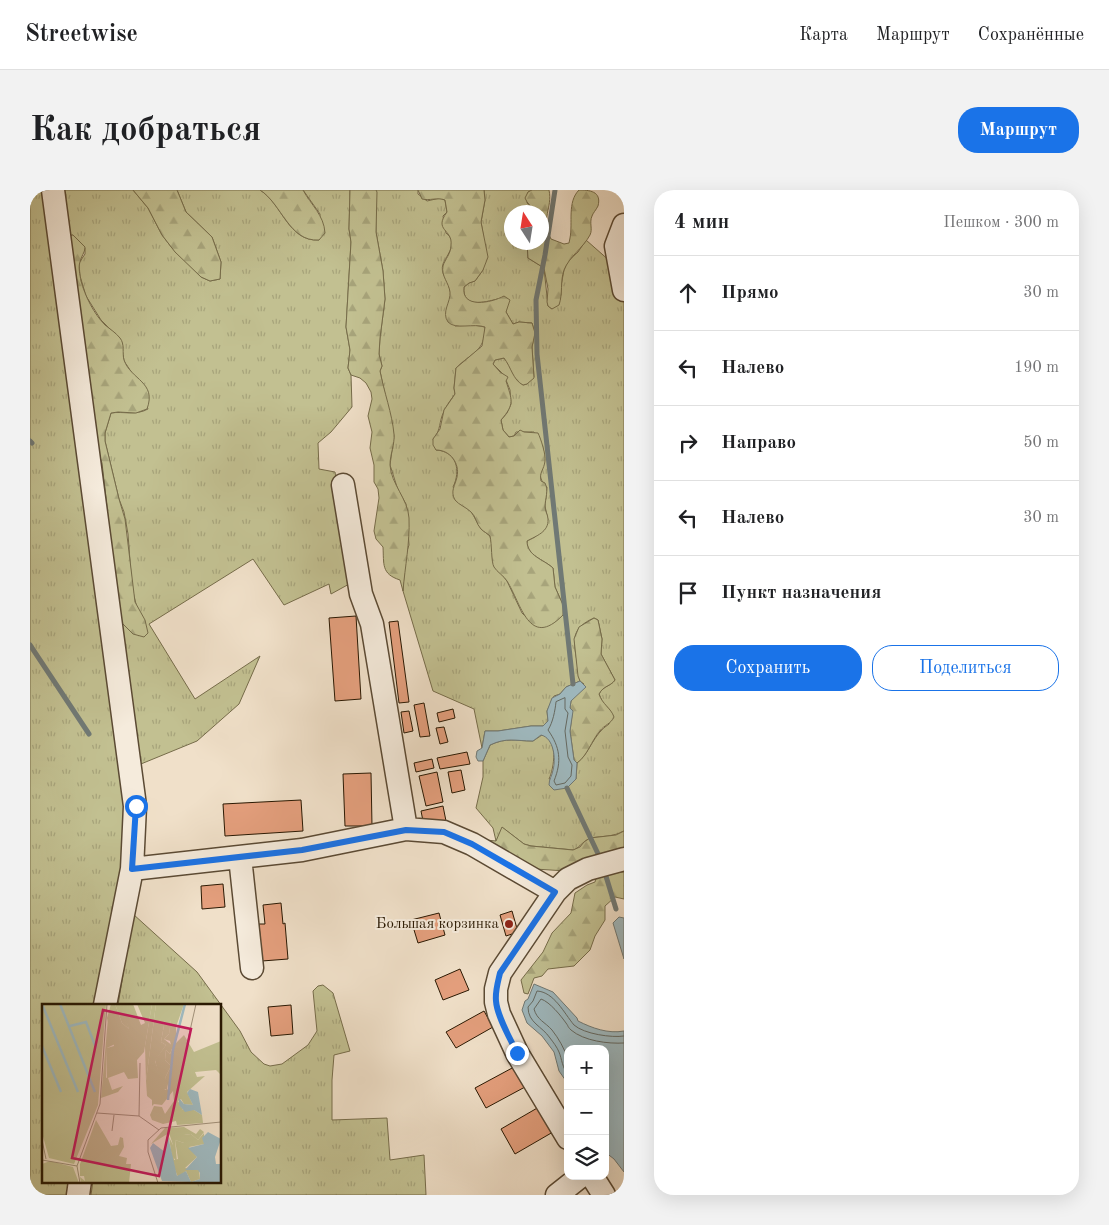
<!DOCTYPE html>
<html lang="ru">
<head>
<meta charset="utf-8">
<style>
	body { margin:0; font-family:"Old Standard TT",serif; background:#f2f2f2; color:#202124 }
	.controls { position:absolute; right:15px; bottom:15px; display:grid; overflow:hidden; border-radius:10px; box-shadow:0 5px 20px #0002 }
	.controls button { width:45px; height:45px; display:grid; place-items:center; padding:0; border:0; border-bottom:1px solid #e0e0e0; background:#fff; color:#202124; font:25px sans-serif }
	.compass { position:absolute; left:474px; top:15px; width:45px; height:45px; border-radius:50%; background:#fff; box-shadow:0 5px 20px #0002; rotate:348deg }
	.stop { position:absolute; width:15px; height:15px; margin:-11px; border:4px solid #1a73e8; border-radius:50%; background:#fff }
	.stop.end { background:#1a73e8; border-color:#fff; box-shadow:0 1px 5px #0008 }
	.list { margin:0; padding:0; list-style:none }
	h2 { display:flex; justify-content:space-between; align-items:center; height:65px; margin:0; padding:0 20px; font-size:21px }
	h2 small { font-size:16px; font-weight:400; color:#757577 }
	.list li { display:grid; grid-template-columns:32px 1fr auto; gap:15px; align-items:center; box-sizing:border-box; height:75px; padding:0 20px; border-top:1px solid #e0e0e0 }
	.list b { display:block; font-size:19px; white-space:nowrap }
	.list em { font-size:16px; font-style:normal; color:#757577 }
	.actions { display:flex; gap:10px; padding:15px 20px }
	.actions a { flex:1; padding:11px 0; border:1px solid #1a73e8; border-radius:20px; text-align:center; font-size:18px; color:#1a73e8 }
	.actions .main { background:#1a73e8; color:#fff }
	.icon { flex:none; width:28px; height:28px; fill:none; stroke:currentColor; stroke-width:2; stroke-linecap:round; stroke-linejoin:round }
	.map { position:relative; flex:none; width:594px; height:1005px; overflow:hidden; border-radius:20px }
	header { display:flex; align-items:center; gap:30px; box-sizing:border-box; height:70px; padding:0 25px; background:#fff; border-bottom:1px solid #e0e0e0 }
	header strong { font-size:24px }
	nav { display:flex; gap:28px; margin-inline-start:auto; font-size:18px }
	.intro { display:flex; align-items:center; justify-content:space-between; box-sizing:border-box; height:120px; padding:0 30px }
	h1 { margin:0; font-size:35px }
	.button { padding:12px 22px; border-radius:20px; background:#1a73e8; color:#fff; font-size:18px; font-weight:700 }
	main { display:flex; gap:30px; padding:0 30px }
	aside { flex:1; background:#fff; border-radius:20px; box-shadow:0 5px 20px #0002 }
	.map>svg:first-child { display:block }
	.grass { fill:url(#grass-tufts); stroke:#766c4a }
	.forest { fill:url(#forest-firs); stroke:#766c4a }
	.water { fill:#9fbac1; stroke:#707975 }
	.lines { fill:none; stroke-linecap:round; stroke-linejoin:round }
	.shore { stroke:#646962; stroke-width:1 }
	.stream { stroke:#707975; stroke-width:5 }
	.building { fill:#e49f7d; stroke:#291802 }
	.minor-casing { stroke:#5b4a34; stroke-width:25 }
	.minor { stroke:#f5ebdc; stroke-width:22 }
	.route { stroke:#1a73e8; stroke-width:6 }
	.poi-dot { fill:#8f2418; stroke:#f5ebdc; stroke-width:2 }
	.labels { text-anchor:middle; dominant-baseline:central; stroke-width:4; stroke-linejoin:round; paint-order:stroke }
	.poi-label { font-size:15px; fill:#291802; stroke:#f5ebdc; text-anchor:end }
	.inset-river { fill:none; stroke:#9fbac1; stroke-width:2.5 }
	.inset-road { fill:none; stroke:#a09079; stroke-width:1 }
	.view { fill:#c2185b; fill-opacity:0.15; stroke:#c2185b; stroke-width:2.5 }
	.inset-edge { fill:none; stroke:#291802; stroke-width:2.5 }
</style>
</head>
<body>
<header>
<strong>Streetwise</strong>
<nav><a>Карта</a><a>Маршрут</a><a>Сохранённые</a></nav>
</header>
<div class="intro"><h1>Как добраться</h1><a class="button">Маршрут</a></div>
<main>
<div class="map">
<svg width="594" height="1005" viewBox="0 0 594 1005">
	<defs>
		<pattern id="grass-tufts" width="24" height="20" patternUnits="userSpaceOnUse" patternTransform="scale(1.25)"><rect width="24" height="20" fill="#c2c091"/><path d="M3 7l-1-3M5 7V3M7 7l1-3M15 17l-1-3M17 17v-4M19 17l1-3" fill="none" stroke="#a7a47b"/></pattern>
		<pattern id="forest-firs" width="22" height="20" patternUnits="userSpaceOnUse" patternTransform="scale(1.25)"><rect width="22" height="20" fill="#c2c091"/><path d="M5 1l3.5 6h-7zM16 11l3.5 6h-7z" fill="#a7a47b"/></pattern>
	</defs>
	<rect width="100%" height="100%" fill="#f0e0c9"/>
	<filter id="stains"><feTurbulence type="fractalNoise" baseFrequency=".004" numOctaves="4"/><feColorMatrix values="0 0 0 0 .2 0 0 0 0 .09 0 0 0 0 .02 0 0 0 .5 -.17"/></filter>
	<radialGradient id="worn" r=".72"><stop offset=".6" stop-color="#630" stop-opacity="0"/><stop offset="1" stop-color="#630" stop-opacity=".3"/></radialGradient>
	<!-- grass -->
	<path class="grass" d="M0 0H12L96 623 90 697 64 815H14V991H41L39 1005H0Z
		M26 0H103L118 18 132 45 142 58 171 87 180 91 190 89 191 72 182 47 156 22 147 0H230C252 13 258 52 289 50L290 24 273 0H320L319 39 321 52 316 137 320 160 318 178 321 185 322 217 301 242 288 253 289 279 305 282 321 393 301 404 299 394 254 415 223 369 119 434 165 509 230 466 209 514 167 551 106 576 90 431 103 444 107 418 102 398 98 344 94 322 89 309 75 251V243L81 223C94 221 105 226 118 219L102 183 94 171 93 164 81 140 71 130 56 106 50 86 49 73 55 64V58L43 45 37 46Z
		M346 0H388V4L397 11 410 8 415 10 417 22 413 26 416 43C429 53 417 64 413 74 410 83 417 89 419 97 423 109 423 123 425 136L444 135 455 137C455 162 442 162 426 178L424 198 425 204C420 211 415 217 412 226 409 235 410 242 403 249L406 260C427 261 431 281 423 297L442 323 451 339 460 346 463 359V372L477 391 492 423 504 435 533 425V415L525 397 523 378C513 369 497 366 497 351L505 347 518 330 515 316 517 297C504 285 514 278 514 264 514 257 507 248 504 242H486L484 246 479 247 473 240 471 230 477 223 481 214 480 200 474 185 463 174 465 170 474 168C482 177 483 188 493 195L497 194 504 187 502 157 505 143 502 133 489 132 483 134 476 122 477 116 468 109C454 112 432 119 434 97L439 93 445 91 453 80V44L451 32 455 10 454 0H502L498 2 497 13 502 17 505 22H482V52L497 53 498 68 514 78 518 116 522 119 531 105V96L534 80 538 71 548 62 556 50 581 72 594 109V641C583 647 572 646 561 648 554 650 550 657 544 660L501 656 494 654 473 638 466 651 463 638 446 618 453 587V571L460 555C477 547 485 551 503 551L512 545C529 549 524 578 519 589H546L547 573C560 563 563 544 579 534V519L573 513 569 504C573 496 581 496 585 490L571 464 572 449 568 430 564 428C541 438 543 450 547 471 548 478 548 484 550 491L536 497 530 504 524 506 517 521 518 531 513 536H501L468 541H455L452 558 444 519 403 501 373 401 375 367 379 355 376 314 368 300 360 275 364 246 350 181 352 176 349 164 350 148 355 109 353 81 346 42Z
		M103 724 167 782 210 841 221 862 234 874 240 876 252 874 278 855 287 841 283 801 288 796 293 795 303 803 320 861 304 865 302 890V930L357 928 360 970 394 965 396 1005H61L63 991H190V815H88Z"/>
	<!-- forest -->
	<path class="forest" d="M103 0H147L156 22 182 47 191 72 190 89 180 91 171 87 145 62 132 45 118 18Z
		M230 0H273C281 15 294 25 295 43L289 50C259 52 252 14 230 0Z
		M320 0H346L347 2 346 42 353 81 355 109 350 148 349 164 352 176 350 181C354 202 362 223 364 244 365 254 360 264 360 275 361 294 378 309 379 328 380 353 375 376 373 401L370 390C351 384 354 374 353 357L346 349 344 341 349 308 348 299 344 292V275L340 258 342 242 338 226 342 209 341 202 336 193 330 188 321 185 318 178 320 160 316 137 321 52 319 39Z
		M388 0H454L455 10 451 32 458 67 453 80 445 91 439 93 434 97C431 119 461 113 474 106L480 110 476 122 483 134 489 132 502 133 505 143 502 157 504 188 497 194 493 195C483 190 481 177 474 168L465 170 463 174 470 182 478 187 476 191C482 210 485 214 471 230L473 240 479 247 484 246 490 240 494 242 508 243C511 249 516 265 515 271 514 280 509 282 511 291L515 293C519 301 515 308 515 317 515 321 518 325 518 329 519 342 506 346 497 351 497 366 513 369 523 378L525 397 533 415V425C499 460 491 413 477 391 474 386 467 382 464 377 461 372 462 354 460 346 457 343 454 342 451 339 446 334 446 326 441 322 436 317 429 315 425 310 420 301 425 296 427 287 430 273 420 260 406 260L403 255V249L410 239 414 220 425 204 424 198 426 178 452 156 455 137C444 133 425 140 418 132 411 122 421 112 420 102 419 93 411 86 413 76 415 69 421 64 421 55 423 39 403 41 417 22L415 10C407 7 400 11 392 9Z
		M502 0H519C523 18 510 28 521 49L534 54 539 53 540 48C543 33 537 12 549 0 559 0 572 1 568 16 566 20 563 23 562 26 559 33 563 39 560 45 553 58 539 67 534 80 530 91 533 104 529 115L522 119 518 116 517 112 518 99 514 78 498 68 497 53 512 52V22H505C502 16 497 14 495 8L498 2Z
		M43 45 55 57C55 63 51 66 50 72 48 77 50 85 51 91 55 106 64 124 75 135 80 139 86 143 90 148 95 154 92 163 94 170 101 190 127 192 117 219L106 223 88 222 81 223 75 243V251L89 309 95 329 105 412 115 430 118 443 114 447 103 444 90 431 72 273 68 262 37 46Z
		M564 428 568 430 572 449 571 464 585 490C580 497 574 495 569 504 572 514 581 518 584 527 581 534 574 535 570 541 561 551 558 565 547 573L544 570 540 541 542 525 540 518 541 511 554 494 550 491 548 486 544 449 549 437Z
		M472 637 494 654 501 656 543 660 550 657 554 652 560 648 586 645 594 641V659L536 681 505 679 490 693 484 692 480 687 456 650 466 651Z
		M594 682V709L585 707 575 716V730L565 746 560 760 544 776 518 779 512 786 504 788 498 804 494 803 491 790 513 762 522 743 541 723 545 703 557 695 565 692 567 684Z"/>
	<!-- water -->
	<path class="water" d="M550 491 556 497 541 511 540 518 543 521 540 541 544 570 547 573 546 589 537 598 524 600 519 595C519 589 522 586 523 580 526 569 524 548 511 545L503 551C485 551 477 547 460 555L453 571H448L446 567 447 561 452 558 455 541H468L501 536H513L518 531 517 521 522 508 530 504 536 497Z
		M589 727 594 728V769L583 733Z
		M504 794 523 802 547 828 548 831C562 838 578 844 594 841V982L584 969 575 962V859H538V898L536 891 529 881 524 862 512 846 497 833 492 820 495 811 498 809Z"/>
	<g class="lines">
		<!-- shore -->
		<path class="shore" d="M535 508V519L538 523 535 541 538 567 542 575 541 586 535 593 526 595 524 591C532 571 530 557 518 540 523 532 525 521 526 512Z
			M538 869C534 858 529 849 522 840 515 832 507 830 504 819L511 809C520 812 531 826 536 833 539 837 537 836 541 840 554 851 578 854 594 853
			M538 884C532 878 532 869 529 862 527 857 523 852 520 848 512 836 498 833 498 817L503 811 507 801C524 802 534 823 544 835 554 844 582 848 594 846"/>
		<!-- stream -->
		<path class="stream" d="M525 0 515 65 506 110 507 164 543 494
			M0 251 2 253
			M0 455 59 544
			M537 598 570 668
			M575 683 586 719"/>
	</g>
	<!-- building -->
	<path class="building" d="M326 426 331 509 305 511 299 428Z
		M368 431 379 512 369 513 359 432Z
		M394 513 400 546 390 547 384 515Z
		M423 519 425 528 409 532 407 523Z
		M379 521 383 541 374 543 371 522Z
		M414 537 418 552 410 554 406 538Z
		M437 562 440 574 410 579 407 568Z
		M402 569 404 578 386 582 384 573Z
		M431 580 435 600 422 603 418 582Z
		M407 582 413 612 396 616 389 586Z
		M341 583 342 636H315L313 584Z
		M271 610 273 641 195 646 193 614Z
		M413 616 416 631 394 636 391 621Z
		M193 694 195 717 172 719 171 696Z
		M251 713 253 734 255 733 258 769 232 771 229 734H235L233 715Z
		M482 721 488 742 476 746 470 725Z
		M409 723 415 745 388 753 381 730Z
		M430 779 439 800 413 810 405 790Z
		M261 815 263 844 241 846 238 817Z
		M454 821 463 837 426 858 416 842Z
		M484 877 495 897 456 918 445 898Z
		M509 917 523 942 485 964 471 939Z"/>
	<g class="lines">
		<defs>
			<path id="minor" d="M23 0 105 616 102 679 75 815
				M594 100 586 56 594 35
				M313 295 331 404 342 434 376 639
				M210 667 222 778
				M102 679 272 660 376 639 414 642 442 654 525 702
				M538 948 487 863 469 824 466 812V799L470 783 525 702 538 689 558 679 594 669
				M562 986 574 1005
				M48 1005 50 991
				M527 1005 551 986"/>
		</defs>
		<!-- minor casing -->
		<use href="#minor" class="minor-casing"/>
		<!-- minor -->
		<use href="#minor" class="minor"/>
	</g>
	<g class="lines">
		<!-- route -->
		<path class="route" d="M106 616 102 679 272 660 376 640 414 642 442 654 525 702 470 783C468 792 465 801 466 811 467 826 480 848 487 863"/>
	</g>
	<!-- markers -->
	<circle class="poi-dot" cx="479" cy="734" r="5"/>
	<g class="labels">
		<!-- poi labels -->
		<g class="poi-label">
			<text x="469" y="734">Большая корзинка</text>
		</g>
	</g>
	<!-- overview -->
	<g transform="translate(12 814)">
		<rect width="179" height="179" fill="#f0e0c9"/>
		<path d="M0 0H64L56 101 32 160 7 154 0 129ZM69 0H73L80 19 87 25 78 0H91L99 21 103 19 95 0H110L102 48 95 56 96 74 86 75 82 68 66 74 70 86 81 82 76 88 59 94 61 72 65 74V44L72 42 65 14ZM114 0H142L134 23V39L142 31 152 48 179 37 178 70 174 66 153 68 155 73 163 72 145 88 151 101 142 100 139 95 136 97 141 106H152L160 111 161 119 135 121 134 117 121 120 110 116 108 111 112 102 120 103 123 110 132 97 131 87 120 101 112 100 110 102V96L105 92 104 77ZM124 3 129 13 127 30 122 35 128 37 130 45 128 50 124 46 123 56 129 62 123 74 127 85 123 86 113 57 124 41 119 38 122 21 118 14ZM54 116 69 142 76 141 78 133 81 134 82 143 77 152 85 154 84 160H89L87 179H39L38 173 43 177 42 172H38V160ZM162 129V140L147 143 155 153 143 164 157 166 158 175 149 178 144 167 136 173 131 161 127 133 131 141 132 156 136 155 133 136 142 139V131L149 130 156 136ZM8 157 31 163 37 179H0V160Z" fill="#c2c091" fill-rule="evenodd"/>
		<path d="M73 0H78L83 9 87 25 80 19ZM110 0H114L104 77 103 42ZM124 2 130 9 127 30 122 35 131 42 128 50 124 46 123 56 129 62 123 74 126 78 125 86 120 84 113 56 124 41 119 38 122 21 117 14ZM66 14 73 40 65 44 64 76 61 72ZM147 45 152 57 156 47 158 54 167 50 172 59 153 64 147 54ZM142 123 154 130 158 125 162 128 156 136 149 130 142 131V139L133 136 135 158 131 153V141L127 129 109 140 123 124Z" fill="#c2c091"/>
		<path d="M148 85 156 88 160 111 152 106 143 108 137 101V94L142 100 151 101 145 89ZM166 128 179 135 173 153 174 160H179V179L120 177 108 144 111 139 123 148 126 132 135 172 144 167 149 178 158 175V169L156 166H143L155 153 146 144 162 140 160 134Z" fill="#9fbac1"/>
		<path class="inset-river" d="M0 0 36 88M18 0 53 88M28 22 44 18 54 44M0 42 19 88M126 96 131 46 143 0"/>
		<path class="inset-road" d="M145 40 154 0M55 109 97 112 117 126M97 112 98 59M70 127 72 111M0 136 4 155M0 156 35 162M38 179 35 162 58 100 65 0M116 179 106 148V136L119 124 179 118"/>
		<path class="view" d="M61 6 149 25 117 172 30 154Z"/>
		<rect width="179" height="179" class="inset-edge"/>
	</g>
	<rect width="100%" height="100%" filter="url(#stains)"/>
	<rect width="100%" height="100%" fill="url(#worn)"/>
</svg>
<div class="controls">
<button>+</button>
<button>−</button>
<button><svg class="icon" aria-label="layers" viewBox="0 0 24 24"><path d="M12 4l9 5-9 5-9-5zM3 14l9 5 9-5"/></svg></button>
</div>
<svg class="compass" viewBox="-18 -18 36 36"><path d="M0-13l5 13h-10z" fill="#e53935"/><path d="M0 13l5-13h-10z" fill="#757577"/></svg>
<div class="stop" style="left:106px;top:616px"></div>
<div class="stop end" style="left:487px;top:863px"></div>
</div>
<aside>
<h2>4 мин<small>Пешком · 300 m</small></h2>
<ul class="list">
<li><svg class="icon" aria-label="ahead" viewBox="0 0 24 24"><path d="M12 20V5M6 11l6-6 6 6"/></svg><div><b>Прямо</b></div><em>30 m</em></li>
<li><svg class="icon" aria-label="left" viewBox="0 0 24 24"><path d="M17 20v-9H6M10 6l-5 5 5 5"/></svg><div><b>Налево</b></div><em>190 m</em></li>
<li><svg class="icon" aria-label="right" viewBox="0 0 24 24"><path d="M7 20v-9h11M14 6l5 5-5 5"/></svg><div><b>Направо</b></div><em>50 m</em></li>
<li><svg class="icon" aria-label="left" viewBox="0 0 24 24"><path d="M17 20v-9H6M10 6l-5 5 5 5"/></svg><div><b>Налево</b></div><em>30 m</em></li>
<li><svg class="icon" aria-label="arrive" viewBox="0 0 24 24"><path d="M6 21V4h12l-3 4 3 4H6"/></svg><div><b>Пункт назначения</b></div></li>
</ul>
<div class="actions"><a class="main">Сохранить</a><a>Поделиться</a></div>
</aside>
</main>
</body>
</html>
